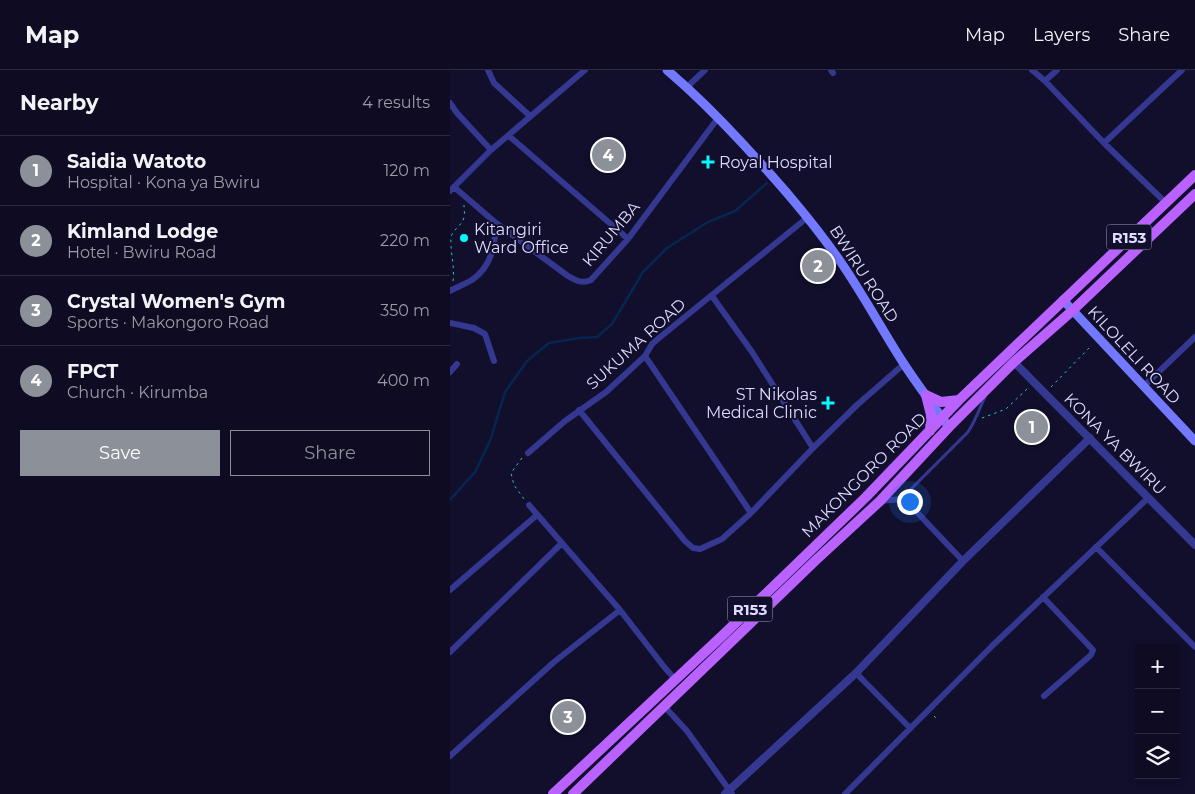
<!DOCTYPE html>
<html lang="en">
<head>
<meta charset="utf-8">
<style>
	body { margin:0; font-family:Montserrat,sans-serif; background:#1c192f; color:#f1f3f6 }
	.controls { position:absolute; right:15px; bottom:15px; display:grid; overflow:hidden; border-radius:0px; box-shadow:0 2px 8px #0003 }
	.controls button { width:45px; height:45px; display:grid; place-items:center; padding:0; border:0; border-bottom:1px solid #2e2b40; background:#0e0b22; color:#f1f3f6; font:25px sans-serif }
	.you { position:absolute; left:459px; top:431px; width:18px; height:18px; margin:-12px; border:4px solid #fff; border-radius:50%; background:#1a73e8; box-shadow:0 0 0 8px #1a73e833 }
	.badge { display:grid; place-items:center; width:32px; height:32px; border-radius:50%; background:#8c9099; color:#fff; font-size:16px; font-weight:700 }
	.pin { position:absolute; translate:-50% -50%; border:2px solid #fff; box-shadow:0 1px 5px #0006 }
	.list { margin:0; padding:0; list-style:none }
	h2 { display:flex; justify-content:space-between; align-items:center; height:65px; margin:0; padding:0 20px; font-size:21px }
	h2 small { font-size:16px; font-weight:400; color:#9b9ba5 }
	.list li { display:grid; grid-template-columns:32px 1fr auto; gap:15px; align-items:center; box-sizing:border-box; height:70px; padding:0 20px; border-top:1px solid #2e2b40 }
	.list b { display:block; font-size:19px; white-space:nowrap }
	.list p { margin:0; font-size:16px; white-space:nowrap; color:#9b9ba5 }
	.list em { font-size:16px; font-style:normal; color:#9b9ba5 }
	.actions { display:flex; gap:10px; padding:15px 20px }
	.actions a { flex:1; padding:11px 0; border:1px solid #8c9099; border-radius:0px; text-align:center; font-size:18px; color:#8c9099 }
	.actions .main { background:#8c9099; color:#fff }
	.icon { flex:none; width:28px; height:28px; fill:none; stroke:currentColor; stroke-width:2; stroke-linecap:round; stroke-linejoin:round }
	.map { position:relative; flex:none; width:745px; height:724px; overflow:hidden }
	header { display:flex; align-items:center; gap:30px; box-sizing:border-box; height:70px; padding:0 25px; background:#0e0b22; border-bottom:1px solid #2e2b40 }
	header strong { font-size:24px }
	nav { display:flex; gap:28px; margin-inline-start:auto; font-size:18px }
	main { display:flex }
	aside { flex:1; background:#0e0b22 }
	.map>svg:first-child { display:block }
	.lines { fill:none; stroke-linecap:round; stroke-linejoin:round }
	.stream { stroke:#052650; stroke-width:2.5 }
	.path { stroke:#24cab4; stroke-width:1; stroke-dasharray:2.5 4; stroke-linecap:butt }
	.service { stroke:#353891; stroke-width:3 }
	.minor { stroke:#353891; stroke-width:6 }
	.tertiary { stroke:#353891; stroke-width:8 }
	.secondary { stroke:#7279ff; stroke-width:9 }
	.primary { stroke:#b962ff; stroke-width:10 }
	.poi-dot { fill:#07f8ff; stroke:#120f2d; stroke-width:2 }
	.labels { text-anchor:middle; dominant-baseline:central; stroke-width:4; stroke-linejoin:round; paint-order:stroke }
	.shield { fill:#120f2d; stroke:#a09ec0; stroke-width:1 }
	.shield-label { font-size:15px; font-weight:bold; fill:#dddbff }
	.poi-label { font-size:16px; fill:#dddbff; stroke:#120f2d; text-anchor:start }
	.street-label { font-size:16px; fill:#dddbff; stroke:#120f2d }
</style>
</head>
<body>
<header>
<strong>Map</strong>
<nav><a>Map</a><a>Layers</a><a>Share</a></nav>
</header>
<main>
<aside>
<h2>Nearby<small>4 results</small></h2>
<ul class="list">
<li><span class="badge">1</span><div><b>Saidia Watoto</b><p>Hospital · Kona ya Bwiru</p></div><em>120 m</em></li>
<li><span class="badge">2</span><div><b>Kimland Lodge</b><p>Hotel · Bwiru Road</p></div><em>220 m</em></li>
<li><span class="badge">3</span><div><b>Crystal Women's Gym</b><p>Sports · Makongoro Road</p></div><em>350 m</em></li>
<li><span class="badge">4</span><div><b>FPCT</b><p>Church · Kirumba</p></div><em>400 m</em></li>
</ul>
<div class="actions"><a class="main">Save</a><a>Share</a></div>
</aside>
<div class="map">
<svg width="745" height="724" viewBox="0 0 745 724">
	<rect width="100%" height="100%" fill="#120f2d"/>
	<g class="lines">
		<!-- stream -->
		<path class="stream" d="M0 430 25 402 40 371 55 322 77 291 99 273 129 268 147 267 162 254 193 202 217 178 258 152 285 141 317 113"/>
		<!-- path -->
		<path class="path" d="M3 211C5 196 0 182 1 167 3 159 13 155 14 147 15 143 14 139 14 135
			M601 317 642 275
			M532 348 556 339 578 318
			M72 388 61 403 64 415 74 429
			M484 646 488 650"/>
		<!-- service -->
		<path class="service" d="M451 429 518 362C526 350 529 339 535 327"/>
		<!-- minor -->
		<path class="minor" d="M38 0 44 13 80 46
			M381 0 383 3
			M582 0 595 11 654 73 715 132
			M595 11 607 0
			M237 17 255 0
			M0 33 7 43 41 80
			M59 66 178 169
			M654 73 732 0
			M4 117 46 153 118 206C127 211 132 214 141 210L178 169 268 48
			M0 121 41 80 135 0
			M0 221C7 217 15 214 22 210 42 196 45 175 46 153
			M262 226 302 282 363 378
			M0 253 24 258 35 264 44 291
			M195 286 301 443
			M0 302 7 294
			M693 317 745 267
			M129 340 235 471 243 478 250 479 272 469 301 443 363 378 407 335 454 294
			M78 383 115 351 156 322 195 286 202 274 209 268 358 147
			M430 431 451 429 462 437 513 491
			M79 435 170 540 215 598 225 609
			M646 477 745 577
			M0 520 87 445
			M593 527 643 580 641 585 594 626
			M0 582 111 474
			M406 603 460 658
			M214 636 237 661 282 724
			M0 686 104 592 170 540
			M395 724 542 576 698 428"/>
		<!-- tertiary -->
		<path class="tertiary" d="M564 292 745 475
			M275 724 406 603 513 491 640 368"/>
		<!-- secondary -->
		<path class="secondary" d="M217 0C244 23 269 48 293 74 328 112 360 148 390 191 413 224 432 260 454 294 467 314 482 334 496 353
			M613 230 745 371"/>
		<!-- primary -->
		<path class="primary" d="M476 325 481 345 480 361
			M476 325 491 332 509 330
			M103 724 272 566 416 427 509 330 745 105
			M123 724 366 490 430 431 499 357 564 292 622 241 745 124"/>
	</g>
	<!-- markers -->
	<g class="poi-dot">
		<path d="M255.5 84.5h5v5h5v5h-5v5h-5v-5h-5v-5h5z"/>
		<circle cx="14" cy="168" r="5"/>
		<path d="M375.5 325.5h5v5h5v5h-5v5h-5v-5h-5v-5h5z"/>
	</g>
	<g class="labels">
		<!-- shield labels -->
		<g class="shield">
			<rect x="656.5" y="154.5" width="45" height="25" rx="4"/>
			<rect x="277.5" y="526.5" width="45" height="25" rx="4"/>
		</g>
		<g class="shield-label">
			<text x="679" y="167">R153</text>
			<text x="300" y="539">R153</text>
		</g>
		<!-- poi labels -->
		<g class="poi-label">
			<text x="269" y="92">Royal Hospital</text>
			<text x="24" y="159">Kitangiri<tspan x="24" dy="18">Ward Office</tspan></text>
			<text x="367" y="324" text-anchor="end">ST Nikolas<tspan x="367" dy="18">Medical Clinic</tspan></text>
		</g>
		<!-- street labels -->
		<g class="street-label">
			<text transform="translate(161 164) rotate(-50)">KIRUMBA</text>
			<text transform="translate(414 204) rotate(57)">BWIRU ROAD</text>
			<text transform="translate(186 274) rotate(-42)">SUKUMA ROAD</text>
			<text transform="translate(684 285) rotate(47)">KILOLELI ROAD</text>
			<text transform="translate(665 374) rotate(45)">KONA YA BWIRU</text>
			<text transform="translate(414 405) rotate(-45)">MAKONGORO ROAD</text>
		</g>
	</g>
</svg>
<div class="controls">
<button>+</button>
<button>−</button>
<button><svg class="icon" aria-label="layers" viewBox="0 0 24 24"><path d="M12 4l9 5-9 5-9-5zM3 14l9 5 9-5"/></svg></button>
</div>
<div class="you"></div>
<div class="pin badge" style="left:582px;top:357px">1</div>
<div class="pin badge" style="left:368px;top:196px">2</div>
<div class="pin badge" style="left:118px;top:647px">3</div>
<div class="pin badge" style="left:158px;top:85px">4</div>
</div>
</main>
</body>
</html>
